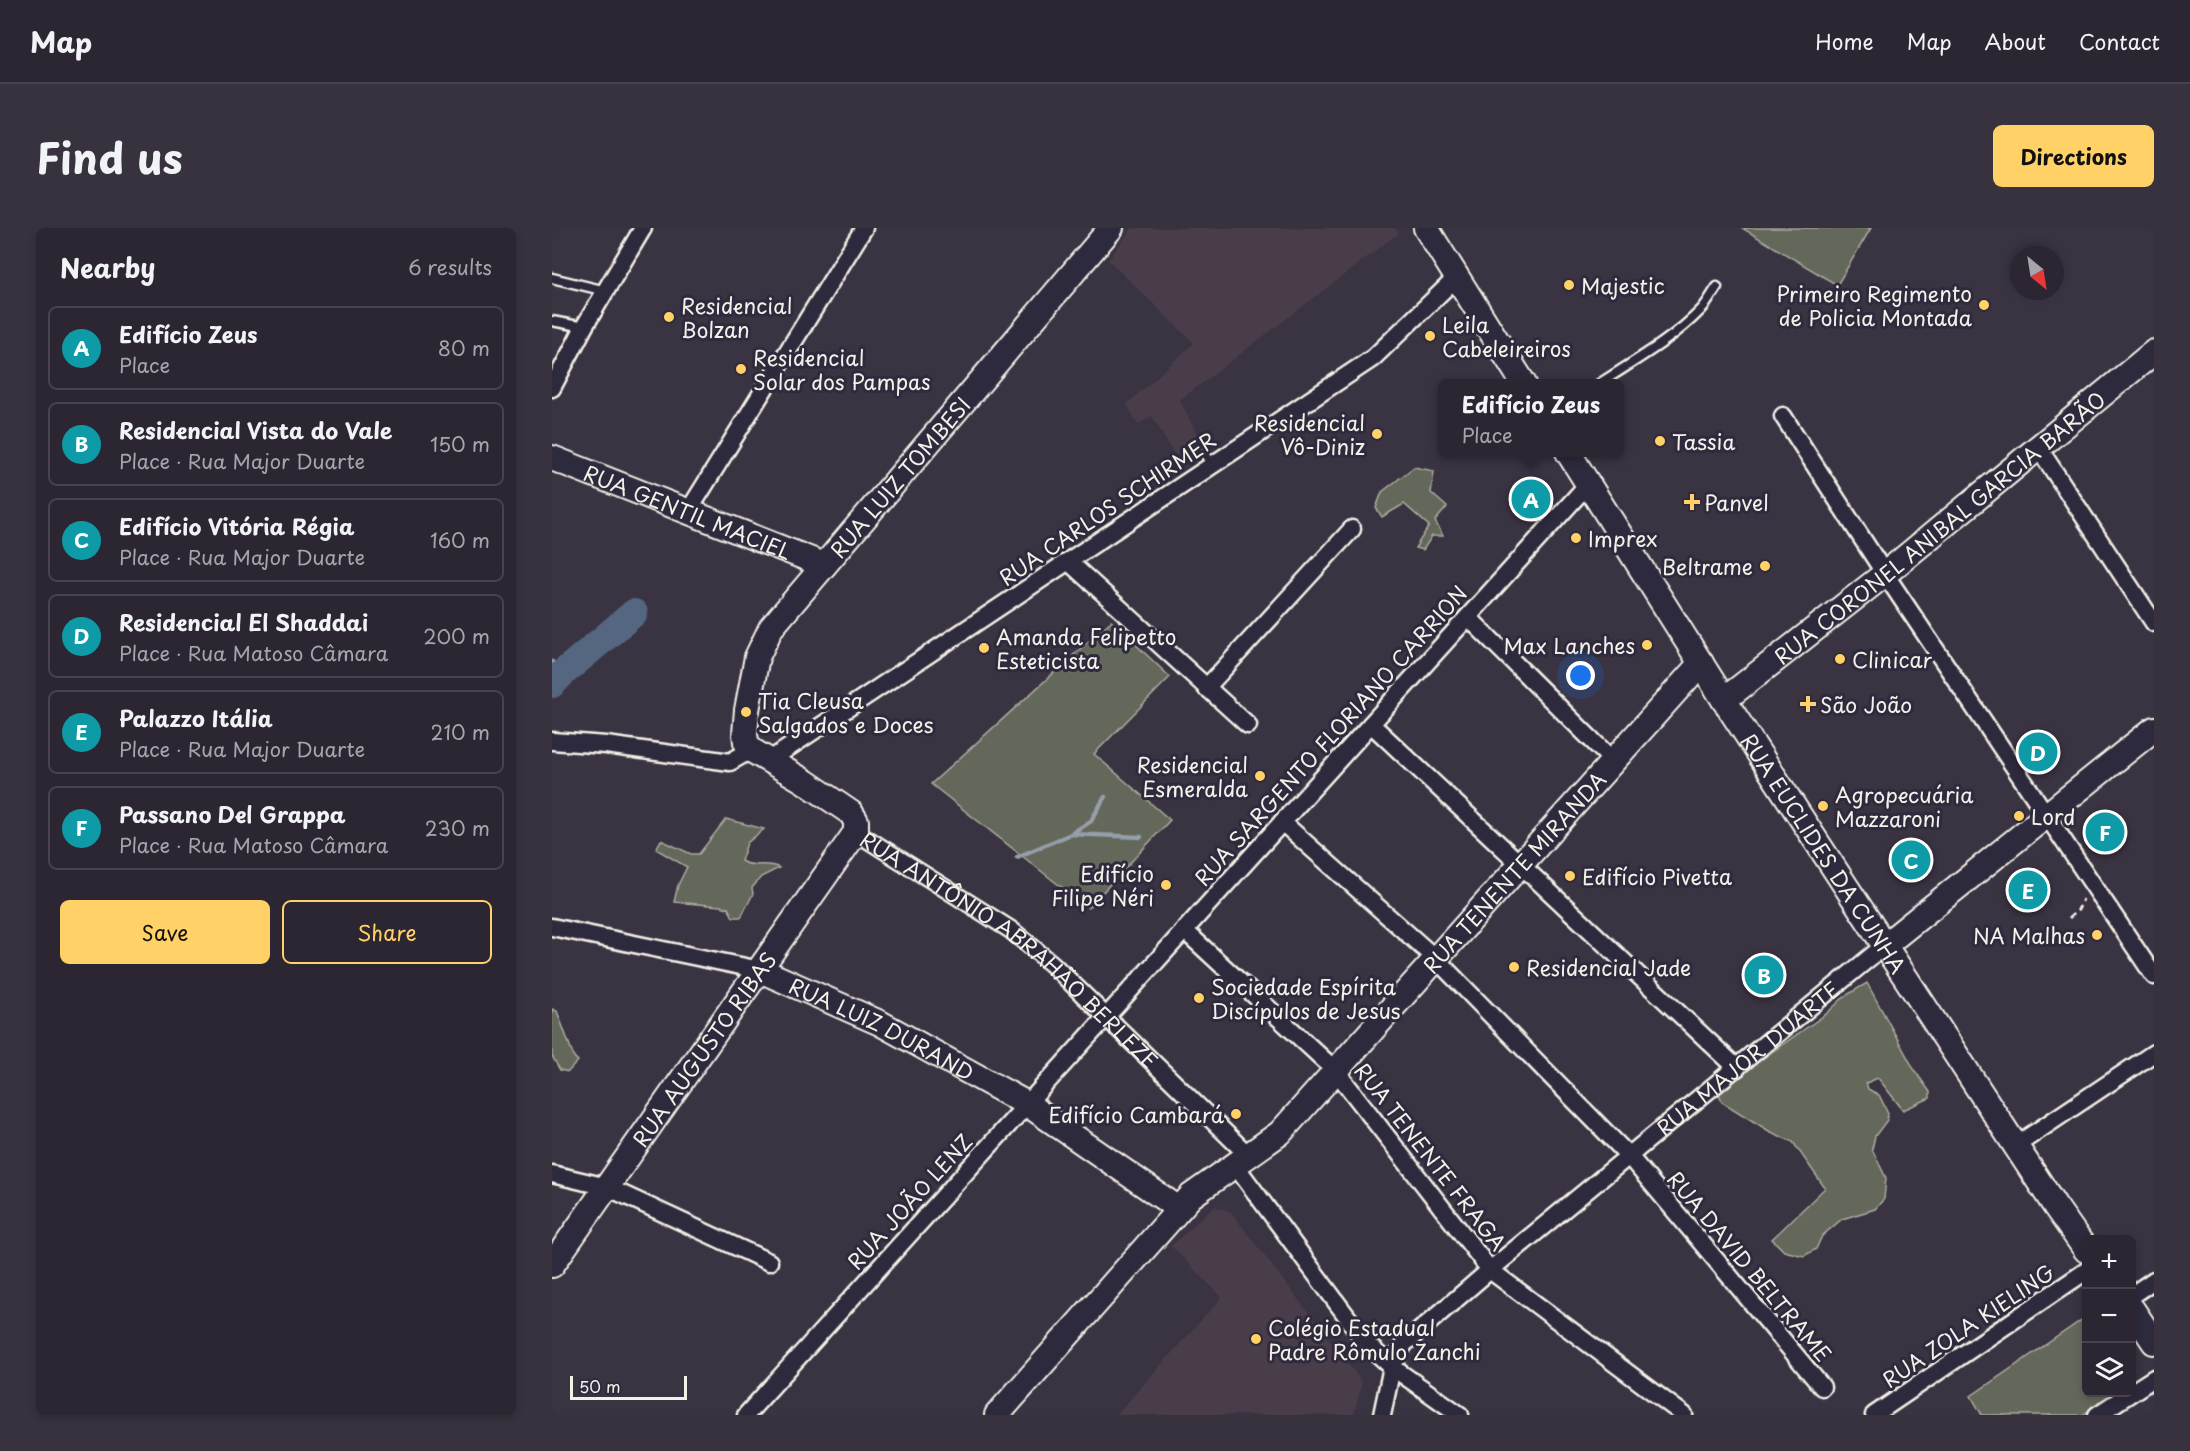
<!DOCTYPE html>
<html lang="en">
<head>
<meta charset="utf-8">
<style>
	body { margin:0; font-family:"Playpen Sans",sans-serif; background:#38323e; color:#f1f3f6 }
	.controls { position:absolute; right:18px; bottom:18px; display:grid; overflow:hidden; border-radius:9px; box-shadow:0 3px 9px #0003 }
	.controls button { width:54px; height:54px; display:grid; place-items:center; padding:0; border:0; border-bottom:2px solid #48434d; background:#2c2632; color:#f1f3f6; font:30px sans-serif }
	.compass { position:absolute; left:1458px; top:18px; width:54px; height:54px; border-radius:50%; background:#2c2632; box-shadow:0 3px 9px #0003; rotate:150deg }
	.scale { position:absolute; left:18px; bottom:15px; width:117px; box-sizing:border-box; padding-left:6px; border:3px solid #f4f1e8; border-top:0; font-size:16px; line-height:21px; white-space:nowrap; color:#f4f1e8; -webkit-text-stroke:4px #2f2a3d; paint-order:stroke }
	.you { position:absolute; left:1029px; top:448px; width:21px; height:21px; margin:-15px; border:4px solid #fff; border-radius:50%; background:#1a73e8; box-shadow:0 0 0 9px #1a73e833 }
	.badge { display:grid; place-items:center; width:39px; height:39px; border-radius:50%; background:#ffd166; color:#fff; font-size:20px; font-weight:700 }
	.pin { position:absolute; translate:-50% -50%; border:3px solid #fff; box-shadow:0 2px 6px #0006 }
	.popup { position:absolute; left:886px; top:151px; width:186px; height:78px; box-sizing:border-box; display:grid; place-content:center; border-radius:9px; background:#2c2632; filter:drop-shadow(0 2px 4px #0005); font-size:20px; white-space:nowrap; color:#a6a5ac }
	.popup b { font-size:22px; color:#f1f3f6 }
	.popup::after { content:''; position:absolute; left:50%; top:100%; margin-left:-12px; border:12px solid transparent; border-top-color:#2c2632 }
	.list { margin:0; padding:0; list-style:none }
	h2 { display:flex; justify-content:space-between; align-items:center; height:78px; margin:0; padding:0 24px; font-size:26px }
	h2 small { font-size:20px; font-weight:400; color:#a6a5ac }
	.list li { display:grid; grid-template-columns:39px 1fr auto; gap:18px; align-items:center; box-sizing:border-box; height:84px; margin:0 12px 12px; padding:0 12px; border:2px solid #48434d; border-radius:9px }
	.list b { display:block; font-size:22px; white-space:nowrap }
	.list p { margin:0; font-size:20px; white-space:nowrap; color:#a6a5ac }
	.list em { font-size:20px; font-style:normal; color:#a6a5ac }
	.actions { display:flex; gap:12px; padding:18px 24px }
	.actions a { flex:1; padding:14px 0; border:2px solid #ffd166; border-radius:9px; text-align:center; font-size:21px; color:#ffd166 }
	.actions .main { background:#ffd166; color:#111 }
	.icon { flex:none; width:33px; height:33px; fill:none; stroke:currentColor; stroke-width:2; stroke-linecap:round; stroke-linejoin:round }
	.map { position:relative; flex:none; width:1602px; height:1187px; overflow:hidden; border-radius:9px }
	header { display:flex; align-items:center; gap:36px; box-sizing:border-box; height:84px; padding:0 30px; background:#2c2632; border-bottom:2px solid #48434d }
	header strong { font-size:28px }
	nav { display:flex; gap:33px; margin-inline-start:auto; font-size:21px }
	.intro { display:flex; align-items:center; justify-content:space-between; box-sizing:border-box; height:144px; padding:0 36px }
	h1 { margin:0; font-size:42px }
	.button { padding:15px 27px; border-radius:9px; background:#ffd166; color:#111; font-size:21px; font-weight:700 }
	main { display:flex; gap:36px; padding:0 36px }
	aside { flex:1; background:#2c2632; border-radius:9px; box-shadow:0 3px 9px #0003 }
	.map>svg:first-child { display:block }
	.built { fill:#483e48 }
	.green { fill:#64685a; stroke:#acaca1; stroke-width:1.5 }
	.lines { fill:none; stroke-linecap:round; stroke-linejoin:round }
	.stream { stroke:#959eaa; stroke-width:4.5 }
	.river { stroke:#556680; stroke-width:28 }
	.lane-casing { stroke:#f4f1e8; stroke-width:13 }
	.street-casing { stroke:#f4f1e8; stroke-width:21 }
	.secondary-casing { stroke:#f4f1e8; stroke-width:28 }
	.path { stroke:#f4f1e8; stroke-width:3; stroke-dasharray:6 4.5; stroke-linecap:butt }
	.lane { stroke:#2f2a3d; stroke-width:8 }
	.street { stroke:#2f2a3d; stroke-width:16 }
	.secondary { stroke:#2f2a3d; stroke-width:24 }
	.poi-dot { fill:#ffd166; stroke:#2f2a3d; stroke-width:2 }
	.labels { text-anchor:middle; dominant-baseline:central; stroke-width:6; stroke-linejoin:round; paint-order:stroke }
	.poi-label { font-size:21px; fill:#f4f1e8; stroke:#2f2a3d; text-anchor:start }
	.street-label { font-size:21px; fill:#f4f1e8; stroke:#2f2a3d }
</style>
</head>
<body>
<header>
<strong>Map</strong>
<nav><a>Home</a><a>Map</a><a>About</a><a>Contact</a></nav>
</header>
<div class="intro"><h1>Find us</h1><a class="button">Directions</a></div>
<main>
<aside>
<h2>Nearby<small>6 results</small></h2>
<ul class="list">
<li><span class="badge" style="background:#0f9aa8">A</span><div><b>Edifício Zeus</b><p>Place</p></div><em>80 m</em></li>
<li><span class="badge" style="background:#0f9aa8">B</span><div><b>Residencial Vista do Vale</b><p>Place · Rua Major Duarte</p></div><em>150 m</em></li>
<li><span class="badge" style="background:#0f9aa8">C</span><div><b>Edifício Vitória Régia</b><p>Place · Rua Major Duarte</p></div><em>160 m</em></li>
<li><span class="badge" style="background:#0f9aa8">D</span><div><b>Residencial El Shaddai</b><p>Place · Rua Matoso Câmara</p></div><em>200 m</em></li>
<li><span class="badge" style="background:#0f9aa8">E</span><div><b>Palazzo Itália</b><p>Place · Rua Major Duarte</p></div><em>210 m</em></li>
<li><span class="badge" style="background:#0f9aa8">F</span><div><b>Passano Del Grappa</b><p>Place · Rua Matoso Câmara</p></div><em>230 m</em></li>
</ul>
<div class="actions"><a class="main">Save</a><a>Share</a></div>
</aside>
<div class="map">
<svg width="1602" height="1187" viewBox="0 0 1602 1187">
	<rect width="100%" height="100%" fill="#3a3342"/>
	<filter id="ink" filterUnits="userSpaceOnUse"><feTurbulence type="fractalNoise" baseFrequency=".0167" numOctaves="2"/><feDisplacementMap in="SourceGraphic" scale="12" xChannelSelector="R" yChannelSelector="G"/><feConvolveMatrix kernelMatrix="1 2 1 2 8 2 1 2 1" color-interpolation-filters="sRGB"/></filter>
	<g filter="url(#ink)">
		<!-- built -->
		<path class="built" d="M580 0H843L847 5 628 172 642 200 657 222 629 239 600 188 586 197 575 176 642 115 556 32Z
			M662 978 679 984 810 1154 802 1187H564L670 1069 619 1018Z"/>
		<!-- green -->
		<path class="green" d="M1190 0H1319L1285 57Z
			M862 239 882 243 879 265 895 279 883 293 891 308H880L871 322 863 320 877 298 852 276 830 289 824 280 830 264Z
			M559 393 618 449 542 526 618 592 536 680 379 556Z
			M174 591 212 601 195 615 189 633C202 641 214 633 227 640L209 649 200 660 201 666 189 689H181L176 680 169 678 122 674 126 657 135 639 104 621 109 612 139 626H147Z
			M1315 755 1363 843 1378 864V870L1351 882 1326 850 1314 855 1316 861 1327 867 1336 885 1335 892 1323 908 1320 921 1334 950 1332 971 1323 981 1290 991 1270 1008 1264 1021 1252 1028 1232 1023 1220 1011 1273 960 1241 914 1217 903 1170 874 1166 862 1274 786 1293 768Z
			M0 781 5 783 22 829 26 833 16 844 8 842 0 828Z
			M1534 1089V1164L1563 1165 1530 1187H1430L1419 1168Z"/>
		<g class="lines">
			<!-- stream -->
			<path class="stream" d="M0 434 12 444
				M519 606 539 593 553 569
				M465 629 519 606 589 609"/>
			<!-- river -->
			<path class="river" d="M0 456 12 444 82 385"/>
			<defs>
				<path id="lane" d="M0 50 54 63
					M0 93 32 99
					M1047 156C1082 133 1120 112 1149 82 1155 76 1160 66 1165 59
					M652 224 661 237"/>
				<g id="street">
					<path d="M0 160 32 99 91 0"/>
					<path d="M1231 188 1333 346 1602 748"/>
					<path d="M1486 219 1602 395"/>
					<path d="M136 284 312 0"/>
					<path d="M516 333 696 497"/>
					<path d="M916 389 1061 533"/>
					<path d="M654 460 800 301"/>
					<path d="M819 496 1185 840"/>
					<path d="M0 513 54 517 178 534 199 522"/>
					<path d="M218 532 821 130 905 49"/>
					<path d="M730 594 884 731 1077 928 1270 1159"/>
					<path id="s1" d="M304 604 459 702 500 736 697 928"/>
					<path d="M0 699 208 742"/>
					<path d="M632 702 784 843 938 1042 1132 1187"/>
					<path d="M1463 918 1602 825"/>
					<path d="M683 937 816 1117 840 1139 908 1187"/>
					<path d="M0 946 55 959 217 1034"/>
					<path d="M1580 1067 1602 1052"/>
					<path d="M194 1187 1036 256"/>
					<path id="s2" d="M830 1187 840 1139 852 1116 938 1042 1333 717"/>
					<path d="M1322 1187 1534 1043"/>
					<path d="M1545 1187 1602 1150"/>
				</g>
				<g id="secondary">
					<path d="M874 0 972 156"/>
					<path id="s3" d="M1016 224 1172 472 1503 978 1534 1022"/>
					<path id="s4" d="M0 230 272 337"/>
					<path id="s5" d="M1172 472 1333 346 1602 124"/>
					<path d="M1333 717 1602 501"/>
					<path id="s6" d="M208 742 328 795 475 876 627 981"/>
					<path id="s7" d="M0 1037 304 604V593L299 585 252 553 199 522 194 514 193 506 195 482 205 429 219 400 559 0"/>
					<path d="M1580 1081 1602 1114"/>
					<path id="s8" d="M445 1187 639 968 728 905 1149 435"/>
				</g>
			</defs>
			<!-- lane casing -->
			<use href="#lane" class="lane-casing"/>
			<!-- street casing -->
			<use href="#street" class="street-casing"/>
			<!-- secondary casing -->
			<use href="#secondary" class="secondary-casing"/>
			<!-- path -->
			<path class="path" d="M1517 690 1526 682 1531 671"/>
			<!-- lane -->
			<use href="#lane" class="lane"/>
			<!-- street -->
			<use href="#street" class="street"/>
			<!-- secondary -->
			<use href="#secondary" class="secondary"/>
		</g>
	</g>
	<!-- markers -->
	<g class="poi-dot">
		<circle cx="1017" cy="57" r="6"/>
		<circle cx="1432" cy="77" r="6"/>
		<circle cx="117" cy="89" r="6"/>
		<circle cx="878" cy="108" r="6"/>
		<circle cx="189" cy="141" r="6"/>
		<circle cx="825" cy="206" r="6"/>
		<circle cx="1108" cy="213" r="6"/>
		<path d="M1137 265h6v6h6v6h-6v6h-6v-6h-6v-6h6z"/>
		<circle cx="1024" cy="310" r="6"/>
		<circle cx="1213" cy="338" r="6"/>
		<circle cx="1095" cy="417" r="6"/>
		<circle cx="432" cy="420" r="6"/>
		<circle cx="1288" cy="431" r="6"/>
		<path d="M1253 467h6v6h6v6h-6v6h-6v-6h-6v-6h6z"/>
		<circle cx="194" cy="484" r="6"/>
		<circle cx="708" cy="548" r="6"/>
		<circle cx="1271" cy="578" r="6"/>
		<circle cx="1467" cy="588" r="6"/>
		<circle cx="1018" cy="648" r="6"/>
		<circle cx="614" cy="657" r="6"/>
		<circle cx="1545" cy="707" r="6"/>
		<circle cx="962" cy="739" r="6"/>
		<circle cx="647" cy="770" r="6"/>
		<circle cx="684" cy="886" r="6"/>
		<circle cx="704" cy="1111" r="6"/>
	</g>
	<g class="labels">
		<!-- poi labels -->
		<g class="poi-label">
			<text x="1029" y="57">Majestic</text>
			<text x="1420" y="65" text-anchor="end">Primeiro Regimento<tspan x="1420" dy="24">de Policia Montada</tspan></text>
			<text x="129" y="77">Residencial<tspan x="129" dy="24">Bolzan</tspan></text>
			<text x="890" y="96">Leila<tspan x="890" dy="24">Cabeleireiros</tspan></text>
			<text x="201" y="129">Residencial<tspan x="201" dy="24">Solar dos Pampas</tspan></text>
			<text x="813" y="194" text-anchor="end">Residencial<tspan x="813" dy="24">Vô-Diniz</tspan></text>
			<text x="1120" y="213">Tassia</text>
			<text x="1152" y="274">Panvel</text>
			<text x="1036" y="310">Imprex</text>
			<text x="1201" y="338" text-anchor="end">Beltrame</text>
			<text x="444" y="408">Amanda Felipetto<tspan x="444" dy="24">Esteticista</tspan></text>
			<text x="1083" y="417" text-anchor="end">Max Lanches</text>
			<text x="1300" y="431">Clinicar</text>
			<text x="206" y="472">Tia Cleusa<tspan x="206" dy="24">Salgados e Doces</tspan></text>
			<text x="1268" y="476">São João</text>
			<text x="696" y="536" text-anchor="end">Residencial<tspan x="696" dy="24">Esmeralda</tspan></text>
			<text x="1283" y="566">Agropecuária<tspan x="1283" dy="24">Mazzaroni</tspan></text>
			<text x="1479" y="588">Lord</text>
			<text x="602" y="645" text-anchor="end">Edifício<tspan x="602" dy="24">Filipe Néri</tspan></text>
			<text x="1030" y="648">Edifício Pivetta</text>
			<text x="1533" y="707" text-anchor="end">NA Malhas</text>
			<text x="974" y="739">Residencial Jade</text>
			<text x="659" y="758">Sociedade Espírita<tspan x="659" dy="24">Discípulos de Jesus</tspan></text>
			<text x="672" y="886" text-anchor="end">Edifício Cambará</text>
			<text x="716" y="1099">Colégio Estadual<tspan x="716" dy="24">Padre Rômulo Zanchi</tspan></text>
		</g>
		<!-- street labels -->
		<g class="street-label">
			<text stroke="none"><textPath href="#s7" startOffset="994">RUA LUIZ TOMBESI</textPath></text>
			<text transform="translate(555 280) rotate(-34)">RUA CARLOS SCHIRMER</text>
			<text stroke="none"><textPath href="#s4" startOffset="146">RUA GENTIL MACIEL</textPath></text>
			<text stroke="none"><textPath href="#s5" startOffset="276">RUA CORONEL ANIBAL GARCIA BARÃO</textPath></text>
			<text transform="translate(778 507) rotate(-48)">RUA SARGENTO FLORIANO CARRION</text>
			<text stroke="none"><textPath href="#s3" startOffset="476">RUA EUCLIDES DA CUNHA</textPath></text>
			<text stroke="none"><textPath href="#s8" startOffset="752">RUA TENENTE MIRANDA</textPath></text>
			<text stroke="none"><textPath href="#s1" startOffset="194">RUA ANTÔNIO ABRAHÃO BERLEZE</textPath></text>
			<text stroke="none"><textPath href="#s6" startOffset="135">RUA LUIZ DURAND</textPath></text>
			<text stroke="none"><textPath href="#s7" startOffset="264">RUA AUGUSTO RIBAS</textPath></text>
			<text stroke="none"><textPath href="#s2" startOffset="522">RUA MAJOR DUARTE</textPath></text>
			<text transform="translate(879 928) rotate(52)">RUA TENENTE FRAGA</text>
			<text transform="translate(357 973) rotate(-48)">RUA JOÃO LENZ</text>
			<text transform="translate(1198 1038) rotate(50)">RUA DAVID BELTRAME</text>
			<text transform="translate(1416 1097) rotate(-34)">RUA ZOLA KIELING</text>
		</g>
	</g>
</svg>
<div class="controls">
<button>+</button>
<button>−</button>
<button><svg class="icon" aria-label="layers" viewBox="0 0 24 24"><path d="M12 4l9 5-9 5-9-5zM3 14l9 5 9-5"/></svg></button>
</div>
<svg class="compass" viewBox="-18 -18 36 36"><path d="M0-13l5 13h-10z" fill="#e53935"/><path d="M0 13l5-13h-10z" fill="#a6a5ac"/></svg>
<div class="scale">50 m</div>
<div class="you"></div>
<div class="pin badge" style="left:979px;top:271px;background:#0f9aa8">A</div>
<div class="popup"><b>Edifício Zeus</b>Place</div>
<div class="pin badge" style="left:1212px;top:747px;background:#0f9aa8">B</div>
<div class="pin badge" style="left:1359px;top:632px;background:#0f9aa8">C</div>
<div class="pin badge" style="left:1486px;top:524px;background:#0f9aa8">D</div>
<div class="pin badge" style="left:1476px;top:662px;background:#0f9aa8">E</div>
<div class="pin badge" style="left:1553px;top:604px;background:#0f9aa8">F</div>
</div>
</main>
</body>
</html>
